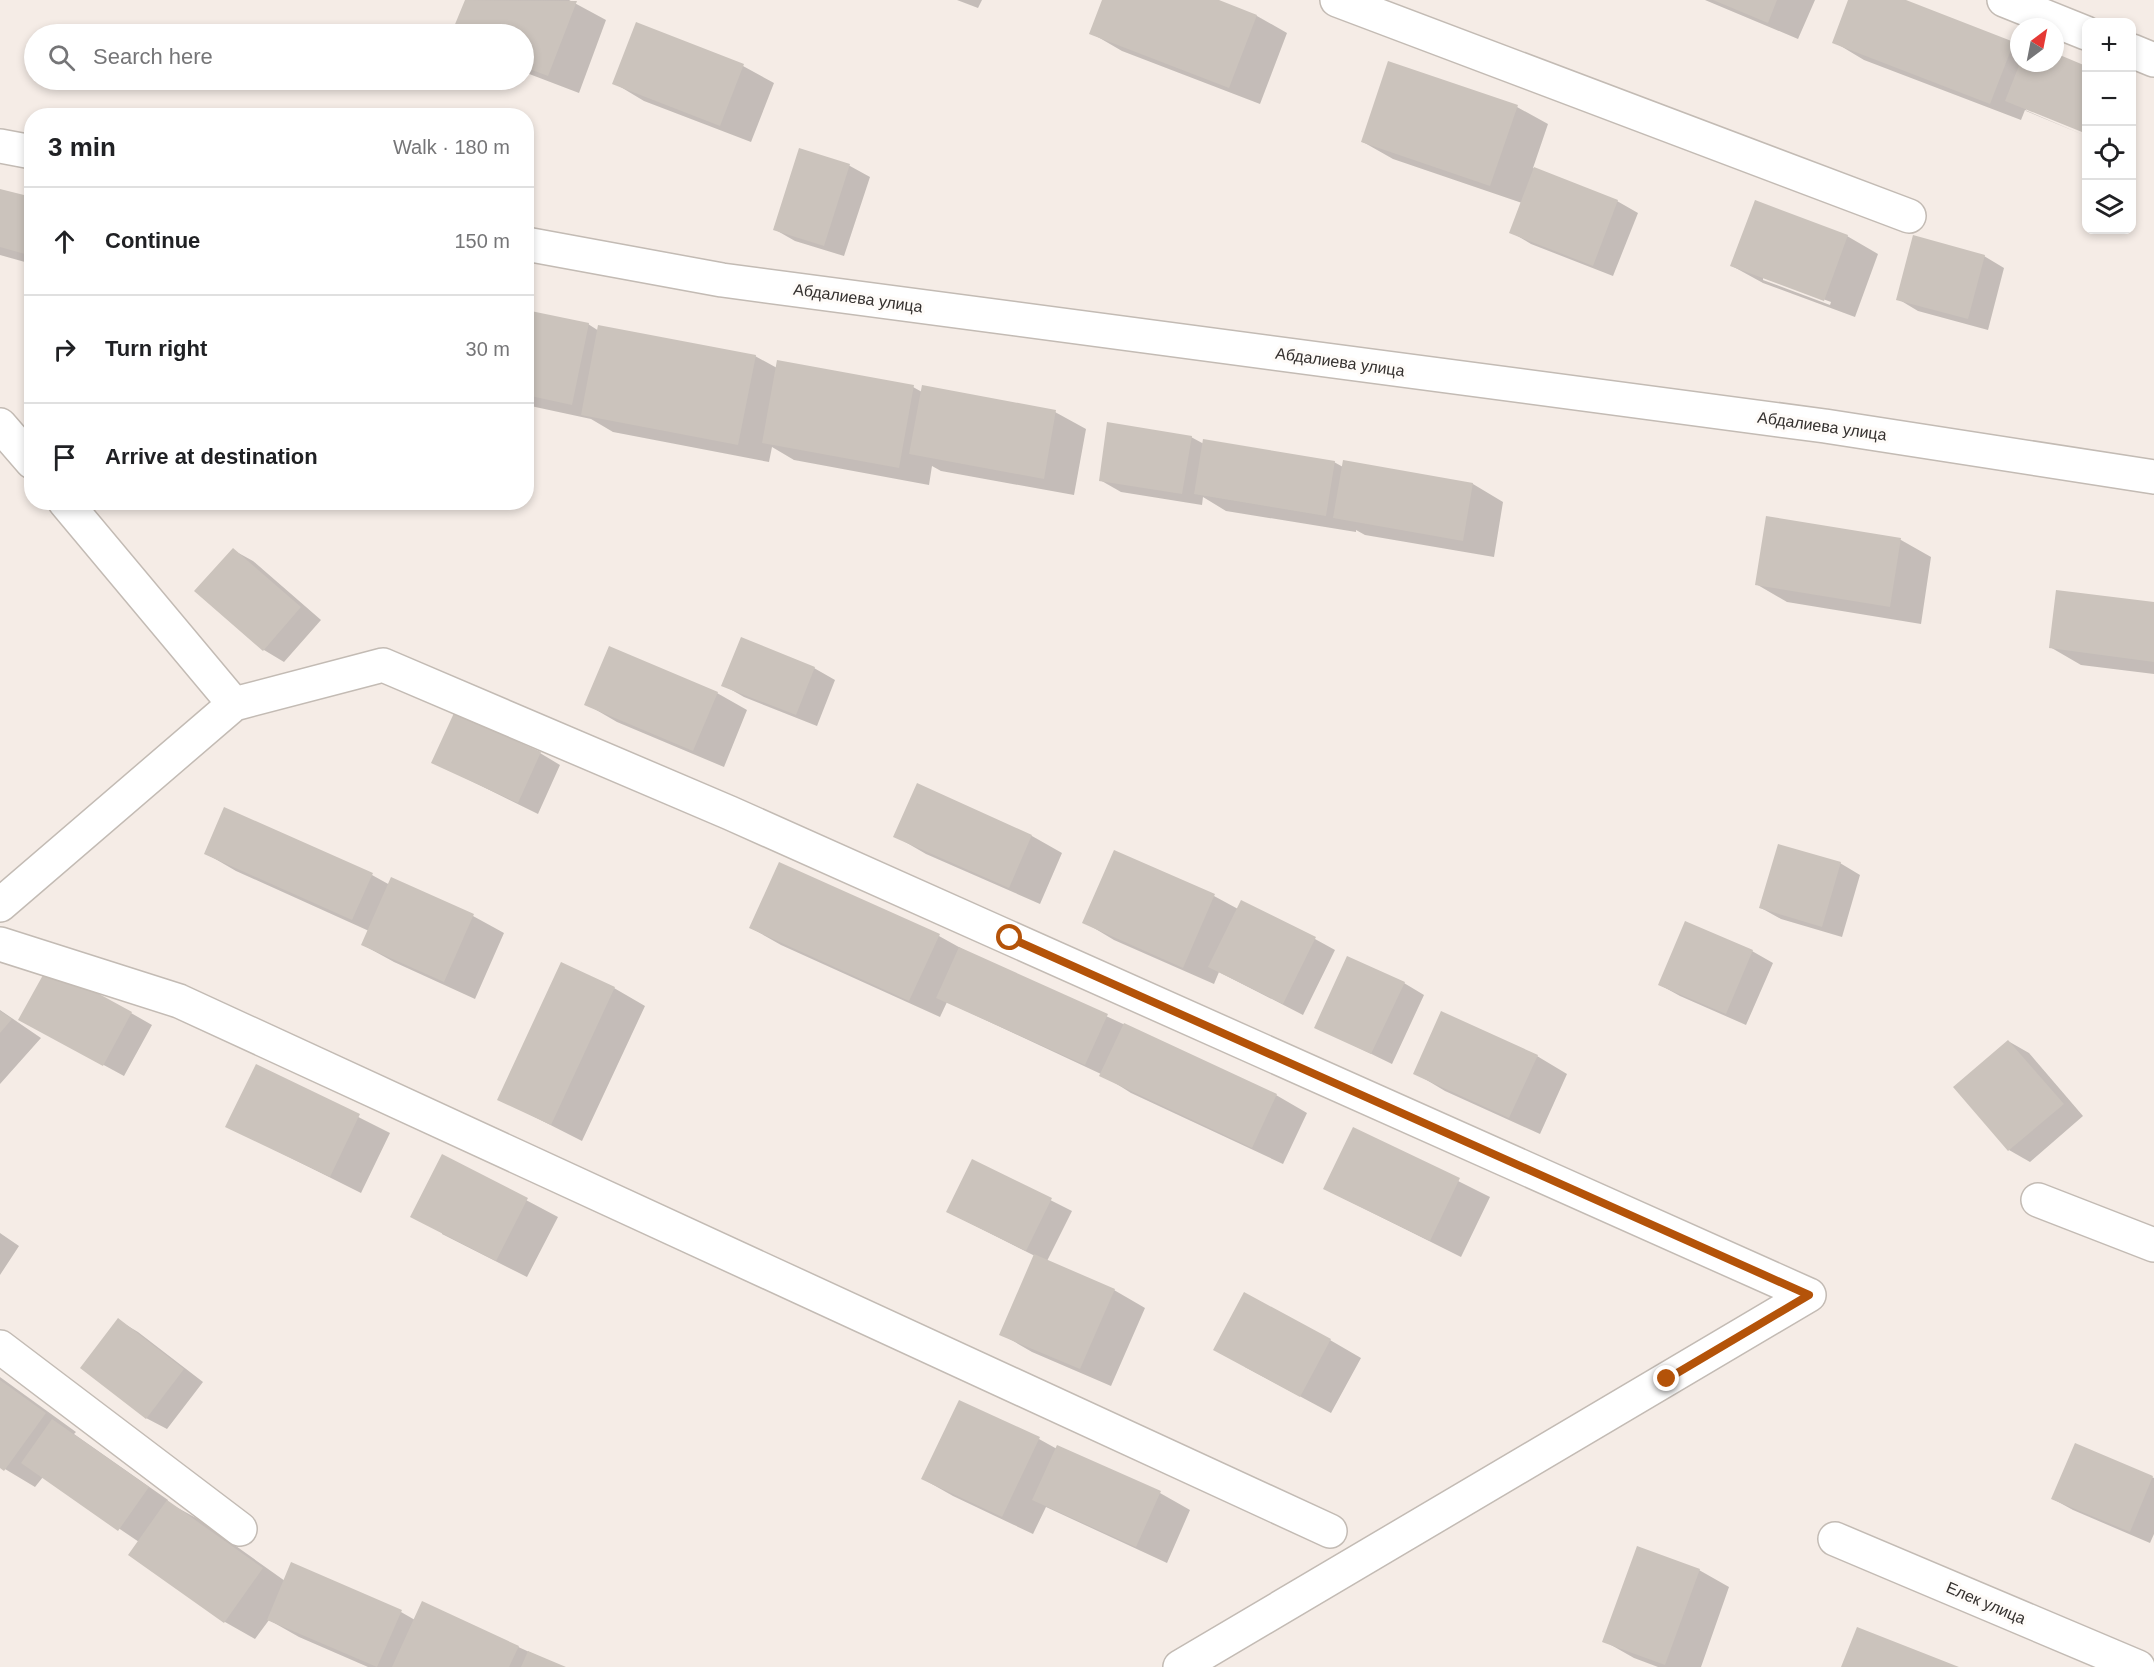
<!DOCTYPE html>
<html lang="en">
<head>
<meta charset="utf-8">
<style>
	body { margin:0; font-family:Helvetica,sans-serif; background:#f2f2f2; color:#202124 }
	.controls { position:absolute; right:18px; top:18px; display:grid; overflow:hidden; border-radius:12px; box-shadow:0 3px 9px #0003 }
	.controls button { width:54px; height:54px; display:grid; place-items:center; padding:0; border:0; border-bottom:2px solid #e0e0e0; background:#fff; color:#202124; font:30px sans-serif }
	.compass { position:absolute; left:2010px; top:18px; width:54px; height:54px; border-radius:50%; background:#fff; box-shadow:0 3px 9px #0003; rotate:32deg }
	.stop { position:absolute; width:18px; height:18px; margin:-14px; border:4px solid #b45309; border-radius:50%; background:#fff }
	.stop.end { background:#b45309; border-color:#fff; box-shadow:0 2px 6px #0008 }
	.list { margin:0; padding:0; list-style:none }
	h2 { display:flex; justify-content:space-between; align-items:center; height:78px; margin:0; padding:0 24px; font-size:26px }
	h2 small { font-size:20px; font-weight:400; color:#757577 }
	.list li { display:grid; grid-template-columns:39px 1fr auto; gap:18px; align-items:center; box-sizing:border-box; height:108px; padding:0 24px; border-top:2px solid #e0e0e0 }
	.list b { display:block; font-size:22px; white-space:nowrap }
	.list em { font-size:20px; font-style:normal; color:#757577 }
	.icon { flex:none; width:33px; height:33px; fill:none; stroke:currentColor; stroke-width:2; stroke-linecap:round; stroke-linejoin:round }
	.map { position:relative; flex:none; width:2154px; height:1667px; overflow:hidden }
	.search { position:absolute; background:#fff; box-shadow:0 3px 9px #0003; left:24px; top:24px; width:510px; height:66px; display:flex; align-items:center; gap:15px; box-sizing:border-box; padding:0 21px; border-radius:33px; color:#757577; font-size:22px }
	.panel { position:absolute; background:#fff; box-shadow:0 3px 9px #0003; left:24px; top:108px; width:510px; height:402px; border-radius:24px }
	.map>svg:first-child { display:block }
	.shadow { fill:#0003; fill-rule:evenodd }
	.building { fill:#cbc3bc }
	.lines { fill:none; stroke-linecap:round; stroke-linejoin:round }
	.street-casing { stroke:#c3bbb4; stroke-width:36 }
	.street { stroke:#fff; stroke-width:33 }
	.route { stroke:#b45309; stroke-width:8 }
	.labels { text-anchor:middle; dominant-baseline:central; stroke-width:6; stroke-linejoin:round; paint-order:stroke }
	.street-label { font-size:16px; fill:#34302e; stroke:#fefbf8 }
</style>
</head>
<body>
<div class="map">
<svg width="2154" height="1667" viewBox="0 0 2154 1667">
	<rect width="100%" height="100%" fill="#f5ece6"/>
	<!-- shadow -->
	<path class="shadow" d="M466 0H569L606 20 579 93 524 72V34H453Z
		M957 0H982L978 8Z
		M1104 0H1215L1257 16 1287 33 1260 104 1122 51 1091 33Z
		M1705 0H1815L1798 39Z
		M1850 0H1902L2013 43 2019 46V63H2055V55L2086 67V132L2026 108V111L2086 136 2025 110 2021 120 1864 60 1834 42Z
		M743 66 774 83 751 142 644 101 614 83Z
		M1517 107 1548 124 1533 168 1617 201 1638 213 1613 276 1531 244 1511 232 1522 203 1393 159 1363 142Z
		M800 150 850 166 870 177 844 256 795 241 774 229Z
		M0 190 32 199V264L0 255Z
		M1847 236 1878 254 1855 317 1763 283 1732 266ZM1763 277 1831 302 1830 305 1763 280Z
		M1984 256 2004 268 1988 330 1918 311 1898 299Z
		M526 312 588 324 599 331 755 356 777 368 913 387 922 392 1055 412 1086 429 1074 495 941 471 932 466 929 485 794 460 772 447 769 462 613 432 591 419 526 405Z
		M1191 437 1204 444 1334 462 1343 467 1473 484 1503 502 1494 557 1365 535 1356 530V532L1226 511 1203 497 1202 505 1121 492 1100 480Z
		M1767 518 1901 540 1931 557 1921 624 1787 602 1756 584Z
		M233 550 253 561 321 620 284 662 264 650Z
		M2154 604V674L2081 665 2050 647Z
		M814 668 835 680 817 726 744 697 723 685Z
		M717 693 747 710 724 767 617 722 586 704Z
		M540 753 560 765 538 814 433 762Z
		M895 836H1032L1062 853 1040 904 926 854Z
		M205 853 372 875 390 885 392 879 473 916 504 933 475 999 394 962 363 945 369 931 236 871Z
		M1840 863 1860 875 1842 937 1781 919 1761 908Z
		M1214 896 1238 909 1315 939 1335 950 1303 1015 1219 972 1214 984 1114 940 1084 922Z
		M751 928 939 936 966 951 1276 1095 1307 1113 1283 1164 1131 1093 1101 1074 947 1002 940 1017 781 945Z
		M1752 951 1773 963 1746 1025 1680 996 1660 985Z
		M1404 983 1424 995 1392 1064 1316 1027Z
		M614 988 645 1006 582 1141 499 1099Z
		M0 1010 41 1038 0 1084Z
		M131 1013 152 1025 124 1076 41 1031Z
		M2008 1041 2029 1053 2083 1116 2030 1162 2009 1150 1955 1087Z
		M1537 1056 1567 1074 1540 1134 1445 1091 1415 1073Z
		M257 1066 390 1133 361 1193 227 1126Z
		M1354 1129 1490 1197 1461 1257 1325 1189Z
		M443 1156 558 1217 527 1277 442 1234Z
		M973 1161 1072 1211 1047 1261 1114 1290 1145 1308 1111 1386 1032 1352 1001 1334 1035 1256 948 1212Z
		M0 1233 19 1246 0 1275Z
		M118 1320 138 1332 203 1382 167 1429 146 1418Z
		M1330 1340 1361 1358 1331 1413 1245 1367Z
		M0 1377 76 1432 74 1434 168 1500 167 1502 198 1519 285 1581 401 1612 415 1620 423 1603 562 1667H368L299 1637 269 1620 255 1639 225 1622 130 1555 139 1542 43 1477 35 1487 0 1466Z
		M1039 1439 1057 1449 1160 1493 1190 1510 1167 1563 1046 1507 1033 1534 953 1496 923 1479Z
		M2075 1445 2154 1478V1534L2150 1543 2073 1510 2053 1499Z
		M1699 1570 1729 1587 1701 1667H1658L1634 1658 1604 1641Z"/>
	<!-- building -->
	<path class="building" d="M465 0 577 1 548 76 524 67V34H451Z
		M1102 0H1219L1257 15 1229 88 1089 34Z
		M1713 0H1777L1768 23Z
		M1848 0H1906L2014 42 1990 104 1832 43Z
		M636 22 744 64 720 126 612 84Z
		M2055 53 2086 66V120L2082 132 2005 101 2020 63H2055Z
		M1388 61 1518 105 1490 186 1361 142Z
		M799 148 850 164 824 246 773 230Z
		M1534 167 1618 200 1593 266 1509 233Z
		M0 189 32 197V256L0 247Z
		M1755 200 1848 235 1824 301 1730 266Z
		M1913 235 1985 255 1968 319 1896 300Z
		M526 310 589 323 572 405 526 395Z
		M598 325 756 355 738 445 581 415Z
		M777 360 914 385 899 468 762 443Z
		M922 385 1056 410 1044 479 909 454Z
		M1107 422 1192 436 1182 494 1099 481Z
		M1203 439 1335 461 1326 516 1194 494Z
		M1343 460 1473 483 1463 541 1333 518Z
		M1766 516 1901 538 1890 607 1755 585Z
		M233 548 301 607 263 651 194 591Z
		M2056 590 2154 602V662L2049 648Z
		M741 637 815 667 796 715 721 686Z
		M609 646 718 692 693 751 584 705Z
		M454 713 541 752 518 803 431 763Z
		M917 783 1032 835 1009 888 893 837Z
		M224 807 373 873 352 920 204 854Z
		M1778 844 1841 862 1822 927 1759 908Z
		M1114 850 1215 894 1183 968 1082 923Z
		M779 862 940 934 909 1001 749 928Z
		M391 877 474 914 444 982 361 945Z
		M1241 900 1316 937 1283 1004 1208 967Z
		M1685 921 1753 950 1726 1014 1658 985Z
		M959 947 1108 1014 1085 1065 936 998Z
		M1347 956 1405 982 1371 1054 1314 1028Z
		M561 962 615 987 551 1125 497 1100Z
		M48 966 132 1012 103 1066 18 1020Z
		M0 1011 12 1019 0 1033Z
		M1441 1011 1538 1055 1509 1118 1413 1074Z
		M1124 1023 1277 1094 1252 1148 1099 1076Z
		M2008 1040 2064 1104 2008 1151 1953 1087Z
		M256 1064 360 1114 330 1177 225 1127Z
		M1353 1127 1460 1178 1430 1241 1323 1189Z
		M442 1154 528 1198 496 1261 410 1217Z
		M972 1159 1052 1198 1026 1251 946 1212Z
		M1034 1254 1115 1289 1080 1369 999 1335Z
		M1244 1292 1331 1339 1300 1397 1213 1350Z
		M118 1318 184 1369 146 1419 80 1368Z
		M0 1380 46 1413 4 1471 0 1468Z
		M959 1400 1040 1437 1002 1517 921 1479Z
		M52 1419 149 1487 118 1531 21 1463Z
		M2075 1443 2153 1476 2130 1532 2051 1499Z
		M1057 1445 1161 1491 1136 1547 1032 1500Z
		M167 1500 263 1568 224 1623 128 1555Z
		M1637 1546 1700 1569 1665 1665 1602 1642Z
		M291 1562 402 1610 377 1667 267 1620Z
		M422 1601 519 1646 509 1667H392Z
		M1857 1627 1959 1667H1841Z
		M528 1651 566 1667H521Z"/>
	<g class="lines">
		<defs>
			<path id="street" d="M1337 0 1909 216
				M2004 0 2086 33
				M2132 51 2154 60
				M0 146 32 152
				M526 244 722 280 1825 426 2154 477
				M0 425 32 462
				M65 502 234 704
				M0 905 234 704 383 665 730 813 1809 1295
				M0 944 179 1001 1330 1531
				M2038 1200 2154 1245
				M0 1347 240 1529
				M1835 1539 2138 1667
				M1180 1667 1809 1295"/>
		</defs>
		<!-- street casing -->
		<use href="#street" class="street-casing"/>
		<!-- street -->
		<use href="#street" class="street"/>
	</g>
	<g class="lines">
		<!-- route -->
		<path class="route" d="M1010 938 1809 1295 1667 1379"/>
	</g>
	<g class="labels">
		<!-- street labels -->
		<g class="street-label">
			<text transform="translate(858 298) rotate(8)">Абдалиева улица</text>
			<text transform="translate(1340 362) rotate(8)">Абдалиева улица</text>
			<text transform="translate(1822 426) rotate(8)">Абдалиева улица</text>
			<text transform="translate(1986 1603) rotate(23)">Елек улица</text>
		</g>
	</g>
</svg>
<div class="controls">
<button>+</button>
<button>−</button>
<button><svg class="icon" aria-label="locate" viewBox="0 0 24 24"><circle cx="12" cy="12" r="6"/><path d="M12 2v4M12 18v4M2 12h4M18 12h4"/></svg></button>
<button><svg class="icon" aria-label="layers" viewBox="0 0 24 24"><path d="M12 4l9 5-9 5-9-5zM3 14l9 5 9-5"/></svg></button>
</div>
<svg class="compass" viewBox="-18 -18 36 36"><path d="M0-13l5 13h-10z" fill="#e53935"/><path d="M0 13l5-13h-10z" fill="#757577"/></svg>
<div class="stop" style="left:1010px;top:938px"></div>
<div class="stop end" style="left:1667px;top:1379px"></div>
<div class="search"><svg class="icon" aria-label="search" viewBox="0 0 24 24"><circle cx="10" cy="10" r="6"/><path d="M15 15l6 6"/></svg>Search here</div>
<section class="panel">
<h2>3 min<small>Walk · 180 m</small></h2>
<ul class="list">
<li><svg class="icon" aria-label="ahead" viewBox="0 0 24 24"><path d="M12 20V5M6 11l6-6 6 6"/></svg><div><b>Continue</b></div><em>150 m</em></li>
<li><svg class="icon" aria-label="right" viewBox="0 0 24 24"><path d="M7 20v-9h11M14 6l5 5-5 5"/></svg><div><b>Turn right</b></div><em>30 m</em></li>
<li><svg class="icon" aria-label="arrive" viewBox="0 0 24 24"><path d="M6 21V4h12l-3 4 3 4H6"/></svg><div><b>Arrive at destination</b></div></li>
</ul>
</section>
</div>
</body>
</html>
